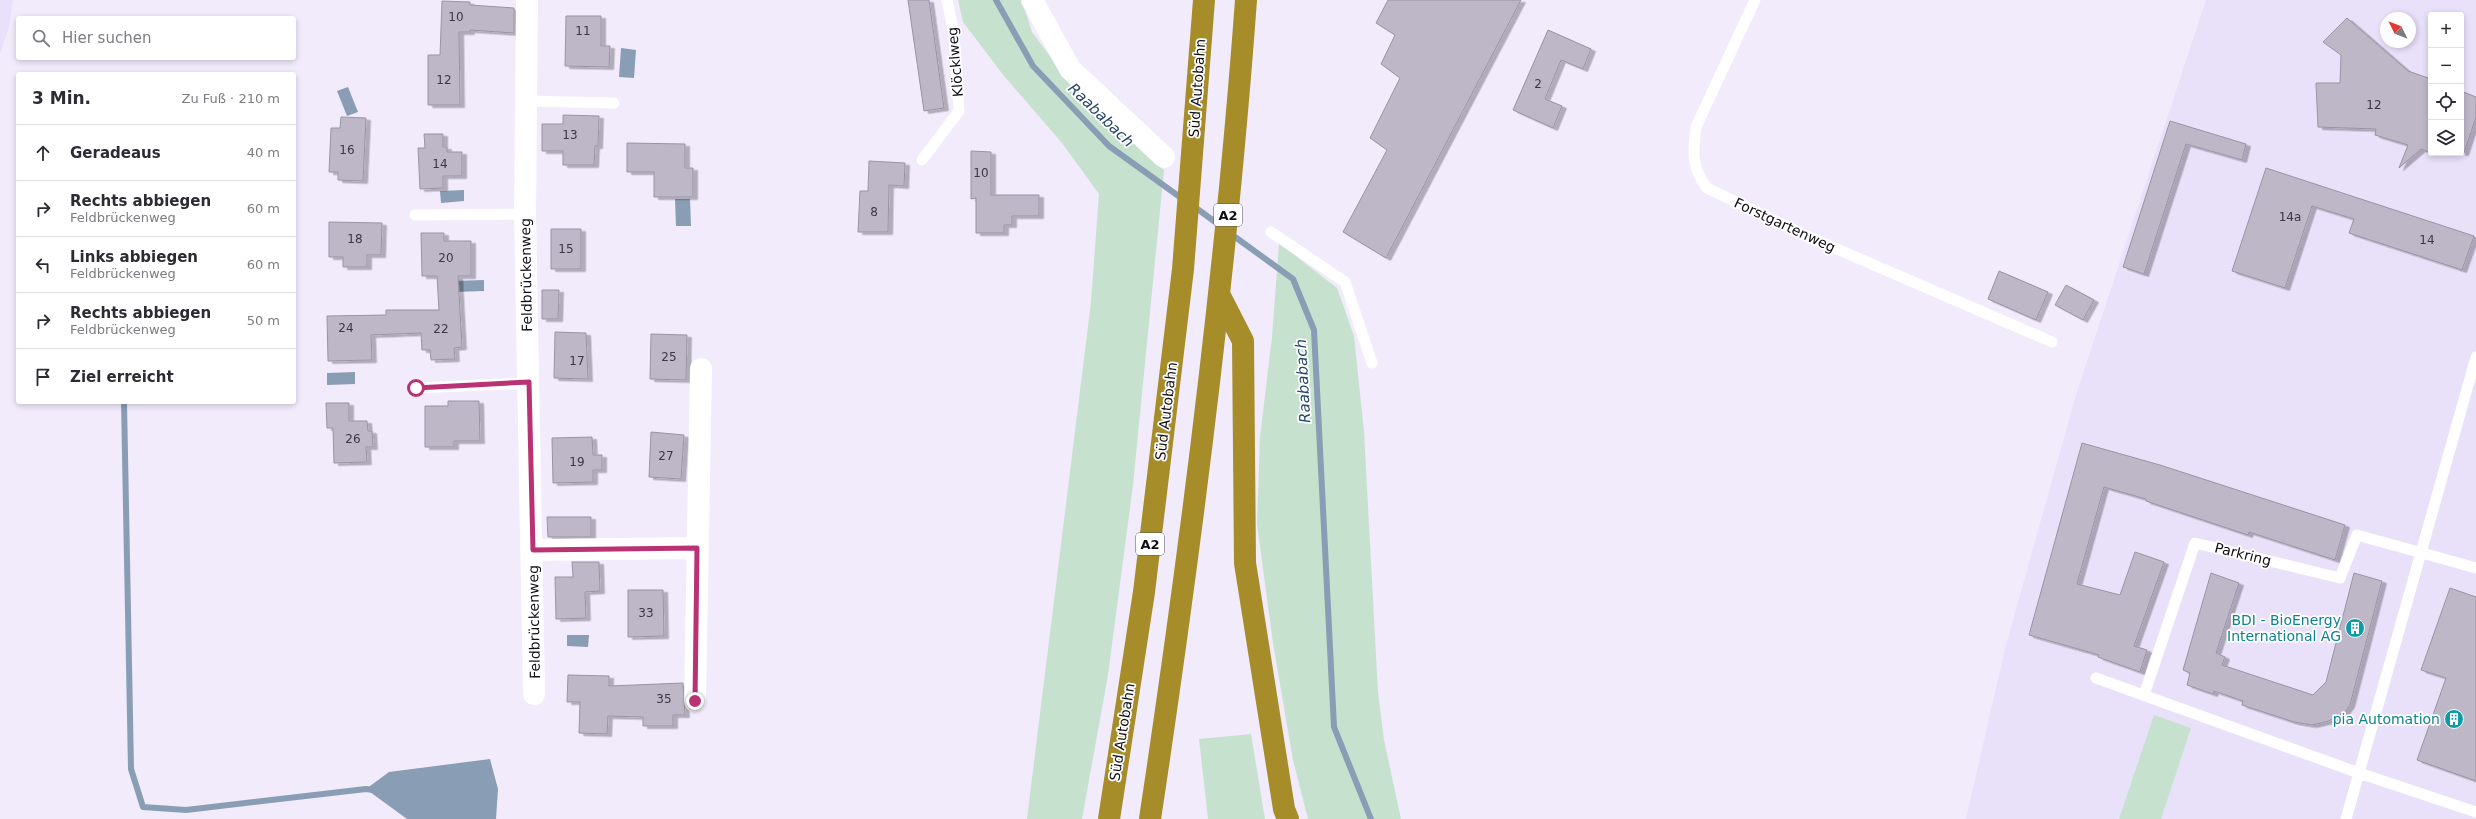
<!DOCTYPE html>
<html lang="de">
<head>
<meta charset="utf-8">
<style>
	body { margin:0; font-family:"DejaVu Sans",sans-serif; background:#f2f2f3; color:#2b2b33 }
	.controls { position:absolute; right:12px; top:12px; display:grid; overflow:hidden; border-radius:4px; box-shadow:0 2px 6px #0003 }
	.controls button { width:36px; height:36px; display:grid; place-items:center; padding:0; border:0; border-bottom:1px solid #e1e1e2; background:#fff; color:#2b2b33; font:20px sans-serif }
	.compass { position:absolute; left:2380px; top:12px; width:36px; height:36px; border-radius:50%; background:#fff; box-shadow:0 2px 6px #0003; rotate:312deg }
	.stop { position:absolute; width:12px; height:12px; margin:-9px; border:3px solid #b93274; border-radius:50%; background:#fff }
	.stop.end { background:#b93274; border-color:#fff; box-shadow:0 1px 4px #0008 }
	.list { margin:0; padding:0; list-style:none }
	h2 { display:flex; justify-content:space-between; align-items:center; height:52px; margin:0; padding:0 16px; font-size:17px }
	h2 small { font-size:13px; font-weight:400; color:#7c7c81 }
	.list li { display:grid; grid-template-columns:26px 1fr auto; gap:12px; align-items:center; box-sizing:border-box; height:56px; padding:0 16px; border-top:1px solid #e1e1e2 }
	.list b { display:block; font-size:15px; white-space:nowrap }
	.list p { margin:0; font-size:13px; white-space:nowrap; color:#7c7c81 }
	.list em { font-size:13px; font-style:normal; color:#7c7c81 }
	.icon { flex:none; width:22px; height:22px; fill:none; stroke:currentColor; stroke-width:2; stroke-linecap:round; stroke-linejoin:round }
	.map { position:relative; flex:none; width:2476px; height:819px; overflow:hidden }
	.search { position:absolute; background:#fff; box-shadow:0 2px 6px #0003; left:16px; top:16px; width:280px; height:44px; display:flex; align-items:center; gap:10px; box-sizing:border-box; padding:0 14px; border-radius:4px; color:#7c7c81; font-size:15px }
	.panel { position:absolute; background:#fff; box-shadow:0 2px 6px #0003; left:16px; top:72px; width:280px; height:332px; border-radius:4px }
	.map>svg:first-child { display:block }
	.built { fill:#e9e0f9; fill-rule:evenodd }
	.green { fill:#c7e1cf }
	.water { fill:#899db4 }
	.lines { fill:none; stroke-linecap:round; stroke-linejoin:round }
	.stream { stroke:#899db4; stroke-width:6 }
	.building { fill:#bdb7c8; stroke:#9994a4; filter:url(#shadow) }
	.service { stroke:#fff; stroke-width:11 }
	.minor { stroke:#fff; stroke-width:22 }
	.motorway { stroke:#a68d2a; stroke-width:22 }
	.route { stroke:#b93274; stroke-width:5 }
	.labels { text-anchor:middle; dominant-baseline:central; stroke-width:3.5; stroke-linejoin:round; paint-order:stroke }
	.number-label { font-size:12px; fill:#3b3841 }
	.shield { fill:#fff; stroke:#58565a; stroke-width:1 }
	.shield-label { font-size:13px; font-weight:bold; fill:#100e14 }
	.street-label { font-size:14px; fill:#100e14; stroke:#fff }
	.culture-label { font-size:14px; fill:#0d838f; stroke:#fff; text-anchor:end }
	.water-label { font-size:15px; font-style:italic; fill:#254669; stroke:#fff }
</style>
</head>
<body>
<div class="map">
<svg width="2476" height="819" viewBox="0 0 2476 819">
	<defs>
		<filter id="shadow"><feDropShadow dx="4.5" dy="2.5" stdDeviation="0" flood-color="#0004"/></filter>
	</defs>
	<rect width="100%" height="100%" fill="#f1ebfc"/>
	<!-- built -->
	<path class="built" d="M0 0H13L9 27 0 54Z
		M2206 0H2476V819H1966L2005 649 2076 395ZM2431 15H2461V153H2431ZM2386 18H2410V42H2386Z"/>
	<!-- green -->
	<path class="green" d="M958 0H1022L1032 32 1058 67 1131 141 1164 170 1133 485 1108 675 1082 819H1027L1091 302 1099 194 1062 143 1004 76 963 22Z
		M1279 243 1337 288 1354 336 1364 432 1378 692 1384 740 1401 819H1308L1293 760 1273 643 1257 524 1260 437 1272 337Z
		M2154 715 2191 728 2161 819H2119Z
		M1251 734 1265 819H1208L1199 739Z"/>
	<!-- water -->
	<path class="water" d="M621 48 636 50 634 78 619 77Z
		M348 87 358 112 347 116 337 91Z
		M464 190V201L441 203 440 191Z
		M675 199H690L691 226H676Z
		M484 280V291L454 292 453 281Z
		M355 372V384L327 385V373Z
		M567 635H589L588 647 567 646Z
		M490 759 498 789 496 819H407L366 789 389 772Z"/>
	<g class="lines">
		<!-- stream -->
		<path class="stream" d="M996 0 1033 66 1109 146 1184 200
			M1192 205 1222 227
			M1231 234 1293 279 1314 330 1334 727 1371 819
			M124 402 131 769 143 807 186 810 366 789 373 790"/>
	</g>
	<!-- building -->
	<path class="building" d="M908 0H929L944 108 924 111Z
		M1388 0H1521L1386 258 1343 232 1387 150 1370 138 1400 78 1381 64 1395 35 1376 23Z
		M442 1 470 2V5L514 8V33L470 30V32H459L460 105H428V55H440Z
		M566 16H601V46H610L609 67 565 66Z
		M2347 18 2408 71 2431 79V153L2421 149 2399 168 2408 145 2375 135 2376 129 2318 127 2316 83H2340L2341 55 2323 42Z
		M1548 30 1591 49 1583 69 1561 60 1545 99 1562 106 1553 128 1513 110Z
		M2461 91 2476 97V117L2464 153H2461Z
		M563 115 599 116 598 146H595L594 165H563V151H542V124H563Z
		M341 117 366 118 363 181 338 180V172H329L331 128H340Z
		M2170 121 2246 144 2242 160 2186 144 2144 274 2123 267Z
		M424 134H443V147H447V152H462V176H443V188L420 189 418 148H425Z
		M627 143 685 144V168H693V197H654V172H627Z
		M971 151 991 152V195H1039V216H1012V225H1004V233H976V198L971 199Z
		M869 161 905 163 904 186 889 185 888 232H858L860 191H868Z
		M2266 168 2474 236 2462 270 2349 233 2354 219 2312 206 2285 288 2232 271Z
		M329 222 382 223 381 255H367V267H343V257H329Z
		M551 229H581V269H551Z
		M421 233H444V241H471V276H458L462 347 454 348 455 359 431 360 430 350H422L421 333 371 335 372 360 328 361 327 316 386 315V310H439L437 276H422Z
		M1999 271 2048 292 2036 320 1988 299Z
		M2066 285 2094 300 2083 320 2055 305Z
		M542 290H559L558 319H542Z
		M555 332 586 333 588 379 554 378Z
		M651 334 687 335 686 380 650 379Z
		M448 401H479L480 441H454V447H425V406H448Z
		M326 403H349V421H367L368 431H372L373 447H366L367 462 334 463 333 428H327Z
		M651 432 684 435 681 479 649 477Z
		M592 437 593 455H602V470H593V482L553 483 552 438Z
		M2082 443 2160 465 2345 525 2335 560 2249 532 2248 535 2146 501V499L2104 487 2077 584 2120 595 2135 552 2164 562 2134 646 2147 650 2140 672 2098 657 2099 655 2029 635Z
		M547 517H591V537H548Z
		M572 562H599L600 591 585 592 586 618 556 619 555 577H573Z
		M2211 573 2239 583 2216 653 2225 657 2222 665 2313 695 2326 682 2354 573 2382 581 2350 705 2345 712 2329 721 2312 725 2294 722 2242 705 2243 701 2214 691 2213 694 2187 685 2190 673 2183 670Z
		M2450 588 2476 597V781L2417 760 2446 678 2421 670Z
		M628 590H663L664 636 628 637Z
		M568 675 609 676V686L683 683 685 715H673V726H643V717L608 716 607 734 579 733 580 702H567Z"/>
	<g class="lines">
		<!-- service -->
		<path class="service" d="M1755 0 1696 127C1693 152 1691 167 1707 188L1807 236 2052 342
			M527 101 614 103
			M922 160 959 111 954 34 947 0
			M415 215 525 214
			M1271 232 1345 282 1372 363
			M416 388 529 383
			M2096 678 2359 773 2476 812
			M2144 695 2195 543 2340 578 2357 535 2476 568
			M2346 819 2476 357"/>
		<!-- minor -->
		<path class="minor" d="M527 0 525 214 534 694
			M1032 0 1070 69 1164 157
			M533 550 697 548
			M695 701 701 369"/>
		<!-- motorway -->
		<path class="motorway" d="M1220 296 1243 341 1245 563 1284 809 1288 819
			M1109 819 1144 592 1183 269 1204 0
			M1150 819C1191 547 1226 275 1246 0"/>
	</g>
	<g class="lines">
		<!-- route -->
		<path class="route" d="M416 388 529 382 533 550 697 548 695 701"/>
	</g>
	<!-- icons -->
	<defs>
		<symbol id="building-disc" viewBox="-11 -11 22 22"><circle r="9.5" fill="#0f9aa8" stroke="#fff"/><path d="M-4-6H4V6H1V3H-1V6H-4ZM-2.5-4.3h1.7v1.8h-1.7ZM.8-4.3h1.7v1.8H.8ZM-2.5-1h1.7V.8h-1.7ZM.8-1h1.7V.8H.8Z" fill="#fff"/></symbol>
	</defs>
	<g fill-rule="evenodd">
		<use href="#building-disc" x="2344" y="617" width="22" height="22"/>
		<use href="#building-disc" x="2443" y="708" width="22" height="22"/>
	</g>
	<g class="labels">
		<!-- number labels -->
		<g class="number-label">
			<text x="456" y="17">10</text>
			<text x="583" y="31">11</text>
			<text x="444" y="80">12</text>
			<text x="1538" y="84">2</text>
			<text x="2374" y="105">12</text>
			<text x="570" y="135">13</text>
			<text x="347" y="150">16</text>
			<text x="440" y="164">14</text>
			<text x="981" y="173">10</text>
			<text x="874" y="212">8</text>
			<text x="2290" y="217">14a</text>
			<text x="355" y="239">18</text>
			<text x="2427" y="240">14</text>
			<text x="566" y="249">15</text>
			<text x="446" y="258">20</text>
			<text x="346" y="328">24</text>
			<text x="441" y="329">22</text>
			<text x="669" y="357">25</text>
			<text x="577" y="361">17</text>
			<text x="353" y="439">26</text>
			<text x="666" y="456">27</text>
			<text x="577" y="462">19</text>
			<text x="646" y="613">33</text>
			<text x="664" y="699">35</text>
		</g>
		<!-- shield labels -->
		<g class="shield">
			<rect x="1214" y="204" width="28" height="22" rx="3"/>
			<rect x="1136" y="533" width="28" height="22" rx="3"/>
		</g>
		<g class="shield-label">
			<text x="1228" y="215">A2</text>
			<text x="1150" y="544">A2</text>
		</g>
		<!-- street labels -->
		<g class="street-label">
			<text transform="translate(955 62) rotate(-95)">Klöcklweg</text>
			<text transform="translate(1197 88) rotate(-86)">Süd Autobahn</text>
			<text transform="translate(1785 225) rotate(25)">Forstgartenweg</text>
			<text transform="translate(526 275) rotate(-91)">Feldbrückenweg</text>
			<text transform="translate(1166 411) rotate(-83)">Süd Autobahn</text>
			<text transform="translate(2243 554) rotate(14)">Parkring</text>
			<text transform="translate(534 622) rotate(-91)">Feldbrückenweg</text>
			<text transform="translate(1122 732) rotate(-81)">Süd Autobahn</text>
		</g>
		<!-- culture labels -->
		<g class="culture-label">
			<text x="2341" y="620">BDI - BioEnergy<tspan x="2341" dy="16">International AG</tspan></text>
			<text x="2440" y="719">pia Automation</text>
		</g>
		<!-- water labels -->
		<g class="water-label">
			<text transform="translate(1101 115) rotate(44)">Raababach</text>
			<text transform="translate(1303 381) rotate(-93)">Raababach</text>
		</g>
	</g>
</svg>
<div class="controls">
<button>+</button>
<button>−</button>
<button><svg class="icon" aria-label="locate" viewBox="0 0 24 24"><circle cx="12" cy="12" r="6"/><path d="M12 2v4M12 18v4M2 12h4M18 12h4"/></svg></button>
<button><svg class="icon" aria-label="layers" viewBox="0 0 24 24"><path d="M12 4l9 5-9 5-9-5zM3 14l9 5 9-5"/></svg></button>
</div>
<svg class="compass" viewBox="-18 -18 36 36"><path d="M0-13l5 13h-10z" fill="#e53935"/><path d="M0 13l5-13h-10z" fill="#7c7c81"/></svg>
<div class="stop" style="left:416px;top:388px"></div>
<div class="stop end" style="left:695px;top:701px"></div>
<div class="search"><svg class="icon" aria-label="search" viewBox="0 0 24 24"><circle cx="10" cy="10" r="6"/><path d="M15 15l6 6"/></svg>Hier suchen</div>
<section class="panel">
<h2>3 Min.<small>Zu Fuß · 210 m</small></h2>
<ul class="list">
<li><svg class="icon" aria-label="ahead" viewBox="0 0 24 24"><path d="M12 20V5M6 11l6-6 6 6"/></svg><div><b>Geradeaus</b></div><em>40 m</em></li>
<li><svg class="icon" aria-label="right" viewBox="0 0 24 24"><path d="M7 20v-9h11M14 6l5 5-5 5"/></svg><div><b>Rechts abbiegen</b><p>Feldbrückenweg</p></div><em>60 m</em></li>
<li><svg class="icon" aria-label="left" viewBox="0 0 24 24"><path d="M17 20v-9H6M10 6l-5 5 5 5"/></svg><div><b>Links abbiegen</b><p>Feldbrückenweg</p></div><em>60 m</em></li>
<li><svg class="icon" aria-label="right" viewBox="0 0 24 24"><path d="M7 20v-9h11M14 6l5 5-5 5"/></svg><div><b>Rechts abbiegen</b><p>Feldbrückenweg</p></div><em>50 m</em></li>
<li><svg class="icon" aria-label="arrive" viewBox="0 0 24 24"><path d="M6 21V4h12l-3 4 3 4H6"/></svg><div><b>Ziel erreicht</b></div></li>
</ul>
</section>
</div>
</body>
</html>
